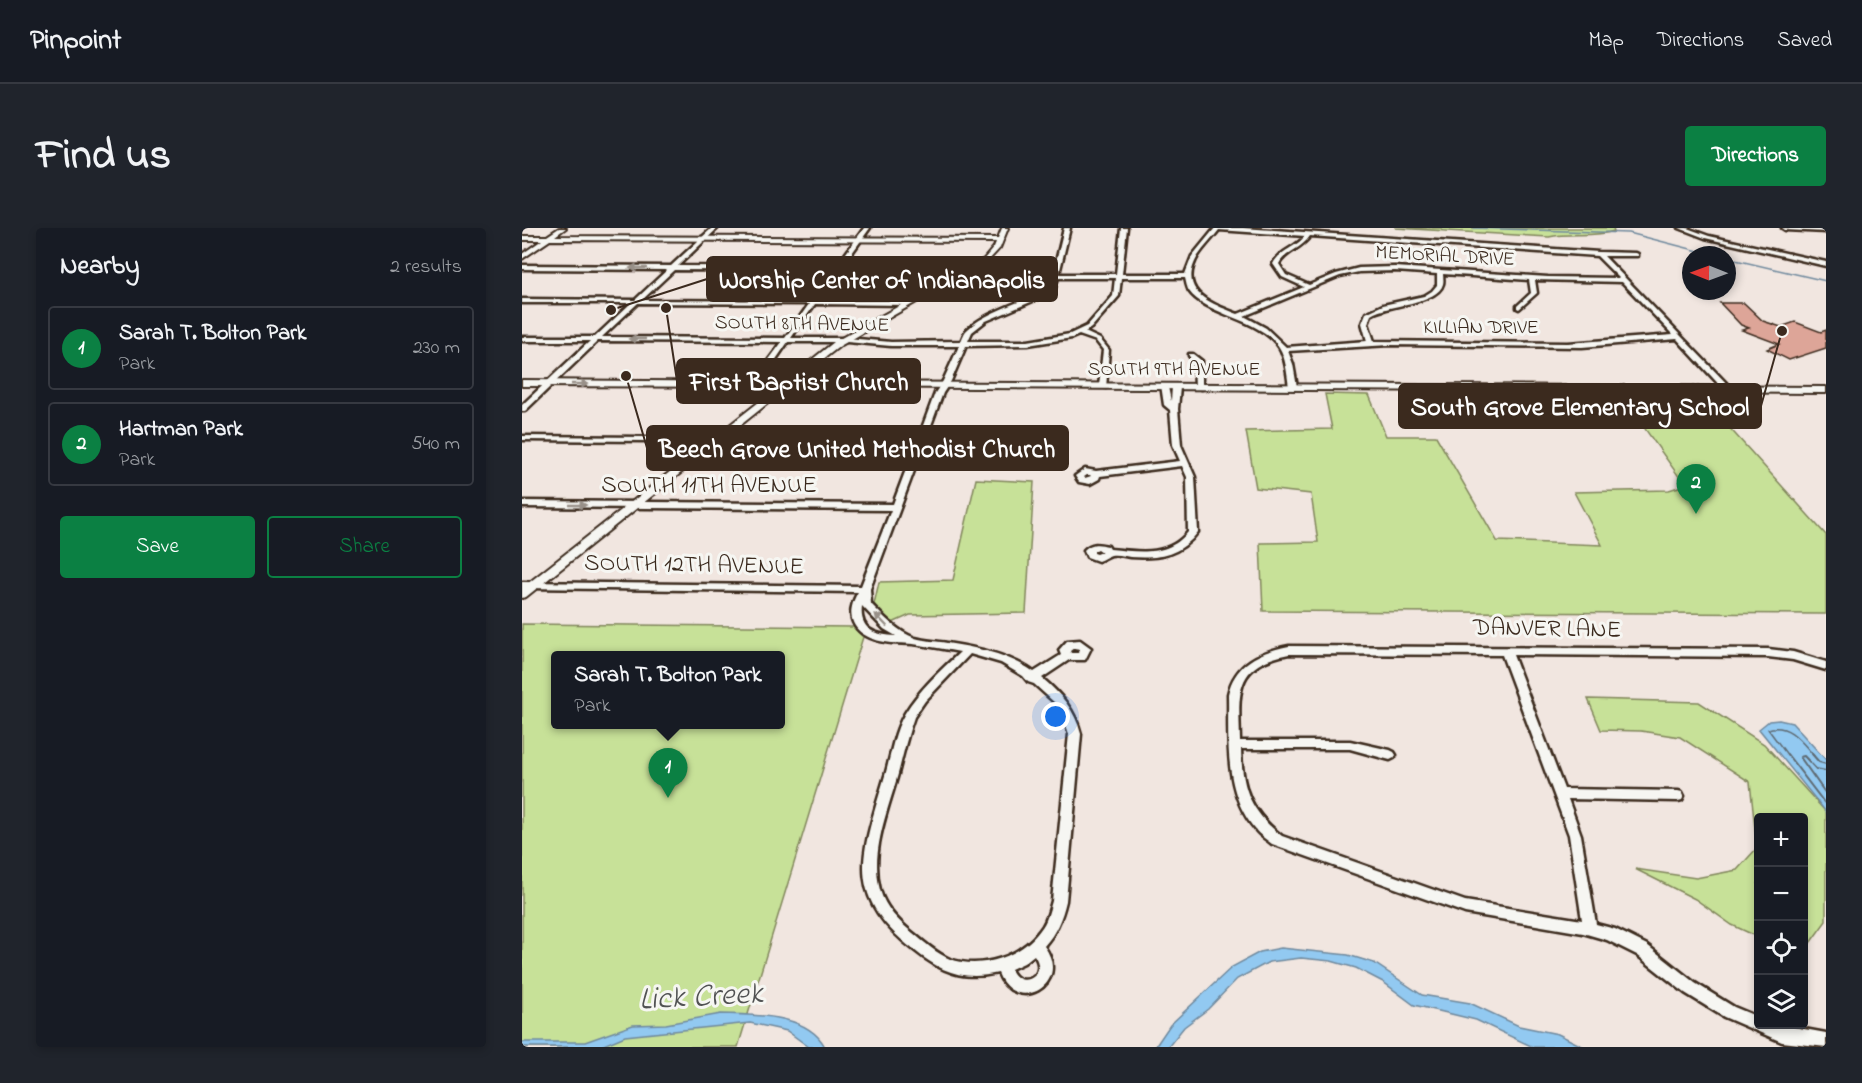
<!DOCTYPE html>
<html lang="en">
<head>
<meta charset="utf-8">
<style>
	body { margin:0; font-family:"Indie Flower",sans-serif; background:#20242c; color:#f1f3f6 }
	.controls { position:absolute; right:18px; bottom:18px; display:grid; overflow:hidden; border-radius:6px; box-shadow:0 3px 9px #0003 }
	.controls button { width:54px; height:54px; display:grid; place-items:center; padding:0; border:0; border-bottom:2px solid #363941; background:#171b24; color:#f1f3f6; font:30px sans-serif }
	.compass { position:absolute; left:1160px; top:18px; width:54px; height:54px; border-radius:50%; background:#171b24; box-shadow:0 3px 9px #0003; rotate:271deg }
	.you { position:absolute; left:534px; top:489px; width:21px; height:21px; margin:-15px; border:4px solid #fff; border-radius:50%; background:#1a73e8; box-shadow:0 0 0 9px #1a73e833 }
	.badge { display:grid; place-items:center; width:39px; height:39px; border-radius:50%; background:#0b8043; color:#fff; font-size:20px; font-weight:700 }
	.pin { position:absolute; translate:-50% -50px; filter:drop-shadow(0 2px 3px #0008) }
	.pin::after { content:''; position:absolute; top:32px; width:21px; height:18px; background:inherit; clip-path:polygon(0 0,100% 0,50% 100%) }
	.popup { position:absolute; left:29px; top:423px; width:234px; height:78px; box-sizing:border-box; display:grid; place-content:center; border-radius:6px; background:#171b24; filter:drop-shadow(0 2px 4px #0005); font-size:20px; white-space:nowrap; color:#9ea1a6 }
	.popup b { font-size:22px; color:#f1f3f6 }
	.popup::after { content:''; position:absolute; left:50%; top:100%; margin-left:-12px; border:12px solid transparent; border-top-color:#171b24 }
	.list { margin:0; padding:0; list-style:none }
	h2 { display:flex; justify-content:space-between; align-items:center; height:78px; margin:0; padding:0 24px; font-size:26px }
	h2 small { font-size:20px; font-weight:400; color:#9ea1a6 }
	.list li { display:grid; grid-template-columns:39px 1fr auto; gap:18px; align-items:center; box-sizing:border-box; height:84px; margin:0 12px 12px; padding:0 12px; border:2px solid #363941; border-radius:6px }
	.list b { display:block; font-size:22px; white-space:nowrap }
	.list p { margin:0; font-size:20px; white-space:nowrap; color:#9ea1a6 }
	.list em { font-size:20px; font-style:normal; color:#9ea1a6 }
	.actions { display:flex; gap:12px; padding:18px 24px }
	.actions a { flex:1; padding:14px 0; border:2px solid #0b8043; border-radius:6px; text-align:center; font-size:21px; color:#0b8043 }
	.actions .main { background:#0b8043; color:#fff }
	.icon { flex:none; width:33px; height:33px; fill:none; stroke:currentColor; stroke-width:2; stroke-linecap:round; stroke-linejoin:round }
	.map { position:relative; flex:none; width:1304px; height:819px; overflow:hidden; border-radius:6px }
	header { display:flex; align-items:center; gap:36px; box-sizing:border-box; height:84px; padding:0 30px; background:#171b24; border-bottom:2px solid #363941 }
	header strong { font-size:28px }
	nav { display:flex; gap:33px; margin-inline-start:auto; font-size:21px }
	.intro { display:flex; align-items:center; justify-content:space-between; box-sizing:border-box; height:144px; padding:0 36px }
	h1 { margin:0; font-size:42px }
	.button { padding:15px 27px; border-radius:6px; background:#0b8043; color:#fff; font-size:21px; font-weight:700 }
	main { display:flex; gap:36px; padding:0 36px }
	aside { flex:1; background:#171b24; border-radius:6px; box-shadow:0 3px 9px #0003 }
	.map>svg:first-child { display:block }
	.green { fill:#c7e198; stroke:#81865b; stroke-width:1.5; fill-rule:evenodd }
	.water { fill:#92c9f1; stroke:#6f899d; stroke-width:1.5 }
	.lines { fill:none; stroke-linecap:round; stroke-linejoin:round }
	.shore-far1 { stroke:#5e6a72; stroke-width:1.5 }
	.shore { stroke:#5e6a72; stroke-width:2 }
	.stream { stroke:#6f899d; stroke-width:1.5 }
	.building { fill:#dda598; stroke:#3b2a1e; stroke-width:1.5 }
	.minor-casing { stroke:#3b2a1e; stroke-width:5 }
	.tertiary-casing { stroke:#3b2a1e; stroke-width:4 }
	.minor { fill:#f6f6f2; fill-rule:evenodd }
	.tertiary { fill:#f6f6f2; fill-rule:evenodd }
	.oneway { fill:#989088 }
	.labels { text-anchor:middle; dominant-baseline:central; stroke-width:6; stroke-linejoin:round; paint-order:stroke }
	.far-street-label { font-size:20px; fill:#3b2a1e; stroke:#f6f6f2 }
	.street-label { font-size:24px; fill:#3b2a1e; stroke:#f6f6f2 }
	.near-water-label { font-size:32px; font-style:italic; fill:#515253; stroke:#f6f6f2 }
	.leader { fill:none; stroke:#3b2a1e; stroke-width:2 }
	.callout-dot { fill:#3b2a1e; stroke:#f6f6f2; stroke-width:2 }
	.callout { fill:#3b2a1e; stroke:#3b2a1e; stroke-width:2 }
	.callout-label { font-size:26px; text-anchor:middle; font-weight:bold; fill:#fff }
</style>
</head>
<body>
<header>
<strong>Pinpoint</strong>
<nav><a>Map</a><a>Directions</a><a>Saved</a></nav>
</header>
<div class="intro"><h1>Find us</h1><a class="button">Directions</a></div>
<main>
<aside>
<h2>Nearby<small>2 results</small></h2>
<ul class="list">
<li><span class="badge">1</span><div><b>Sarah T. Bolton Park</b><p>Park</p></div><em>230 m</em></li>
<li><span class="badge">2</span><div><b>Hartman Park</b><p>Park</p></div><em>540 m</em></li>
</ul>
<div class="actions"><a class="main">Save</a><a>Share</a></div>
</aside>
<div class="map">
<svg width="1304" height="819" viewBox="0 0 1304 819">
	<rect width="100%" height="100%" fill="#f1e6e0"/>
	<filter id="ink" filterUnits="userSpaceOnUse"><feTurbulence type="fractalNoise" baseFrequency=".0167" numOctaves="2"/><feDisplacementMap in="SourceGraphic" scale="12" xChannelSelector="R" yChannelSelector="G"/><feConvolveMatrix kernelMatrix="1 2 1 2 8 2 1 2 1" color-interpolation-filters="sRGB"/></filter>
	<g filter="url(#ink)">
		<!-- green -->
		<path class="green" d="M873 0H1091L1092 3C1071 10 1048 4 1027 9Z
			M1176 165 1304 307V386L741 383 738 315 796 314 789 266 734 260 724 203 810 201 803 166 847 167 864 208H914L975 313 1080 317 1052 264 1147 262 1163 257 1099 167Z
			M454 251 512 254 504 385 388 387 368 396 352 376 357 354 431 352Z
			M0 396 331 399 341 409 216 819H0ZM33 428H258V496H33Z
			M1066 471 1177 474 1242 516 1304 584V693L1288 715 1282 716V590H1236V709L1210 697 1173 671 1113 641 1174 650 1215 642 1235 620 1228 554 1158 509 1119 503 1079 502Z"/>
		<!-- water -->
		<path class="water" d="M1257 492 1270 495 1304 532V584L1237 501 1247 493Z
			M759 720 826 727 852 735 900 767 948 775 997 798 1036 806 1062 819H1011L954 792 892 777 861 754 834 740 809 733 779 730 747 734 715 751 686 781 662 799 646 819H633L648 797 710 739 738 724Z
			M199 786C231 787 286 785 303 819H287L265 803 228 795 103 808 77 819H0V814H63L111 797 144 796Z"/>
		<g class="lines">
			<!-- shore-far1 -->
			<path class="shore-far1" d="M1266 528 1246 501C1267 495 1279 513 1292 528"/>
			<!-- shore -->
			<path class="shore" d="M1265 526 1304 577
				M1290 526 1297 534 1304 536
				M1304 543 1294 541 1282 528 1278 529 1304 566"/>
			<!-- stream -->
			<path class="stream" d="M952 0 1107 5 1192 27
				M1205 30 1304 53"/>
		</g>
		<!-- building -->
		<path class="building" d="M1198 75H1222L1241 93 1259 99 1273 94 1299 104 1304 102V120L1267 132 1245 121 1257 116 1220 102 1227 100 1219 97Z"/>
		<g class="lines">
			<defs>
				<path id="minor" d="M190 0H196L156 38 314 39 342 0H348L320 39 447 40 497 46H531L542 0H548L537 46H594L599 0H605L600 46H663L670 28 693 0H721L1077 24 1114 25 1116 26V28H1082L1210 161 1203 163 1155 111 1060 119 868 117 766 123 771 136 775 159 771 161 767 159C765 146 764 130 757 119 738 90 683 87 667 63 665 60 664 54 663 50H599L597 68 569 100 563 104 578 111 587 122 584 160 577 158 581 122 574 113 557 107 550 110 506 117 444 118 429 153 421 165 348 361 349 376C362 389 376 404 393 410 403 413 414 413 425 415 456 420 486 426 512 444L539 427 537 422 545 413 558 412 569 420 563 432H547L520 450C539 466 553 482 559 506L544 673C540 690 534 705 522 718 551 757 493 788 476 745 441 753 419 744 392 722 321 667 340 626 362 551 369 529 371 505 383 485 397 462 418 443 438 424 422 421 406 418 391 416 381 415 372 416 363 414 334 409 320 391 336 364L0 360V354L339 358 369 282 0 279V273L371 276 394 215 0 212V208L396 211 413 165 421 153 437 118H369L325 114H266L235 159H232L228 157 260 114 76 113 3 183H0V177L68 113H0V109H73L109 75H0V71L113 72 145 42 0 41V37L149 38ZM697 2 783 8C774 20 758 22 751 36L760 49 782 59 716 86C688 75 655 64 676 28 682 19 691 10 697 2ZM788 8 1075 28 1097 50 1026 49 873 39 837 40 814 46 787 57 764 47 757 36C764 23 780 21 788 8ZM152 42 311 43 290 73 120 72ZM317 43 447 44 497 50H530L528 58C504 74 464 83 446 101 442 104 441 109 439 113L369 114 325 110H269L293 76 387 77 390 75 387 73H296ZM873 43 915 46V57L910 63 902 68 861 77 844 85 840 95 845 113 764 119 744 100 722 88 818 48 837 44ZM921 46 1007 52 1009 65 995 78V80L997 81 1015 65 1013 52 1100 54 1151 107 1046 115 852 113 846 95 849 87C866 76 916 76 921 56 922 52 921 49 921 46ZM536 50H593L591 68 565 98 548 106 506 113H446L450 104 464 93 518 70 533 60ZM116 75 287 76 263 110 80 109ZM340 378 362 401 374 408C353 407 337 402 340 378ZM552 420 558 421 556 425H549L548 423ZM448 426 479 435 501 448 506 454 512 456 533 475 540 485 547 506 530 673C527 683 525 694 518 702 498 729 460 742 428 731 415 726 402 714 391 705 377 694 363 680 358 662 348 623 366 583 376 546 381 527 385 508 392 489L403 473ZM512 727C527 748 498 763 489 741L502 735Z
					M1157 0H1165L1187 8 1304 34V38L1183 10Z
					M1260 0H1304V4L1263 2Z
					M667 126H671L680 133V161L673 159 672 134 667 128Z
					M639 157 646 159 649 173 650 159 654 157 658 159 656 181 659 217 673 249 676 304C658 328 636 331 608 329 602 328 595 326 589 327 585 328 580 332 576 333L565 329 562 322C570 314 577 316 586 318L588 321C617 324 646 329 666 304L665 249 660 238 578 248 577 251 568 256 557 254 553 248 563 241 574 243 658 233 651 217 648 182 642 177ZM565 247H568L569 248 563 250 562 249ZM576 321 580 324 575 326 572 325V323Z
					M767 418 1246 421 1271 424 1304 434V442L1271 432 1246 429 991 427 1042 561 1156 563 1160 564 1162 568 1160 572 1156 573 1046 571 1059 607 1074 696 1093 701 1125 717 1173 755 1212 779 1236 789V796H1255L1304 805V819L1260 814 1202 789 1163 765 1115 727 1085 712 1061 705 943 685 750 616C744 611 737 607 733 601 701 563 707 512 706 466 713 435 738 424 767 418ZM767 426 980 427 1047 607 1060 692 943 673 760 608C728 583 720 561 719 521H828L868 532 872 530 874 527 872 524 868 522 828 513H718C717 465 711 437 767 426Z"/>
				<path id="tertiary" d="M37 0H44L33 8 476 10 480 0H486L478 20 466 33 318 118 272 154 1304 159V165L266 159 4 369 0 370V360L256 159 0 158V152L262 154 312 114 462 31 472 19 474 14 28 12 0 31V26L20 12H0V8H25Z"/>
			</defs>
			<!-- minor casing -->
			<use href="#minor" class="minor-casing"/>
			<!-- tertiary casing -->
			<use href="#tertiary" class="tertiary-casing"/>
			<!-- minor -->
			<use href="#minor" class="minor"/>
			<!-- tertiary -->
			<use href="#tertiary" class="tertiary"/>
		</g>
		<!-- one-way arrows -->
		<defs><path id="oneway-solid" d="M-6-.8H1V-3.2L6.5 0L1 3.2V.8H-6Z" transform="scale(1.5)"/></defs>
		<g class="oneway">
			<use href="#oneway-solid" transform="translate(116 40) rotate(-180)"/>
			<use href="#oneway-solid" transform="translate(115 111) rotate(-180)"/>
			<use href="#oneway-solid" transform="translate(58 156)"/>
			<use href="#oneway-solid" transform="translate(56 277)"/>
			<use href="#oneway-solid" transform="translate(359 392) rotate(-134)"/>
		</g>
	</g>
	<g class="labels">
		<!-- far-street labels -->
		<g class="far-street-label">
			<text transform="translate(923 29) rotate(3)">MEMORIAL DRIVE</text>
			<text transform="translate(280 97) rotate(1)">SOUTH 8TH AVENUE</text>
			<text x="959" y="100">KILLIAN DRIVE</text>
			<text x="652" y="142">SOUTH 9TH AVENUE</text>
		</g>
		<!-- street labels -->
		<g class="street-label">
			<text x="187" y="258">SOUTH 11TH AVENUE</text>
			<text transform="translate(172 338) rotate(1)">SOUTH 12TH AVENUE</text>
			<text transform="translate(1025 402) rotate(1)">DANVER LANE</text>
		</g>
		<!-- near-water labels -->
		<g class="near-water-label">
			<text transform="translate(179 770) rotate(-3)">Lick Creek</text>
		</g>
	</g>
	<!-- callouts -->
	<path class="leader" d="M89 82L185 51M144 80L155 153M1260 103L1239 178M104 148L125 220"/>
	<g class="callout-dot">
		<circle cx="89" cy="82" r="6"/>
		<circle cx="144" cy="80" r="6"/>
		<circle cx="1260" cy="103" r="6"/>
		<circle cx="104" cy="148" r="6"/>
	</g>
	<g class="callout">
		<rect x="185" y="29" width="350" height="44" rx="6"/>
		<rect x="155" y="131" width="243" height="44" rx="6"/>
		<rect x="877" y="156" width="362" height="44" rx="6"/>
		<rect x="125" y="198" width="421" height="44" rx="6"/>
	</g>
	<g class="callout-label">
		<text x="360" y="60">Worship Center of Indianapolis</text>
		<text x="277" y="162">First Baptist Church</text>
		<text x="1058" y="187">South Grove Elementary School</text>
		<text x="335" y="229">Beech Grove United Methodist Church</text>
	</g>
</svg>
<div class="controls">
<button>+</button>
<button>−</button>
<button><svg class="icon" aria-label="locate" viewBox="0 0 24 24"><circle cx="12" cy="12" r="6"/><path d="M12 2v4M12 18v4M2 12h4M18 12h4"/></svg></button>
<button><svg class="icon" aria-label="layers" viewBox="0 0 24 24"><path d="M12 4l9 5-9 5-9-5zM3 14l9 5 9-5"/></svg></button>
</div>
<svg class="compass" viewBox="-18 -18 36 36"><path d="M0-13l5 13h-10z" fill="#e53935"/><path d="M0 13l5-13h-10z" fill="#9ea1a6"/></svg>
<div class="you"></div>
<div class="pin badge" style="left:146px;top:570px">1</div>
<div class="popup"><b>Sarah T. Bolton Park</b>Park</div>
<div class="pin badge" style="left:1174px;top:286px">2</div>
</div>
</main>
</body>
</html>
